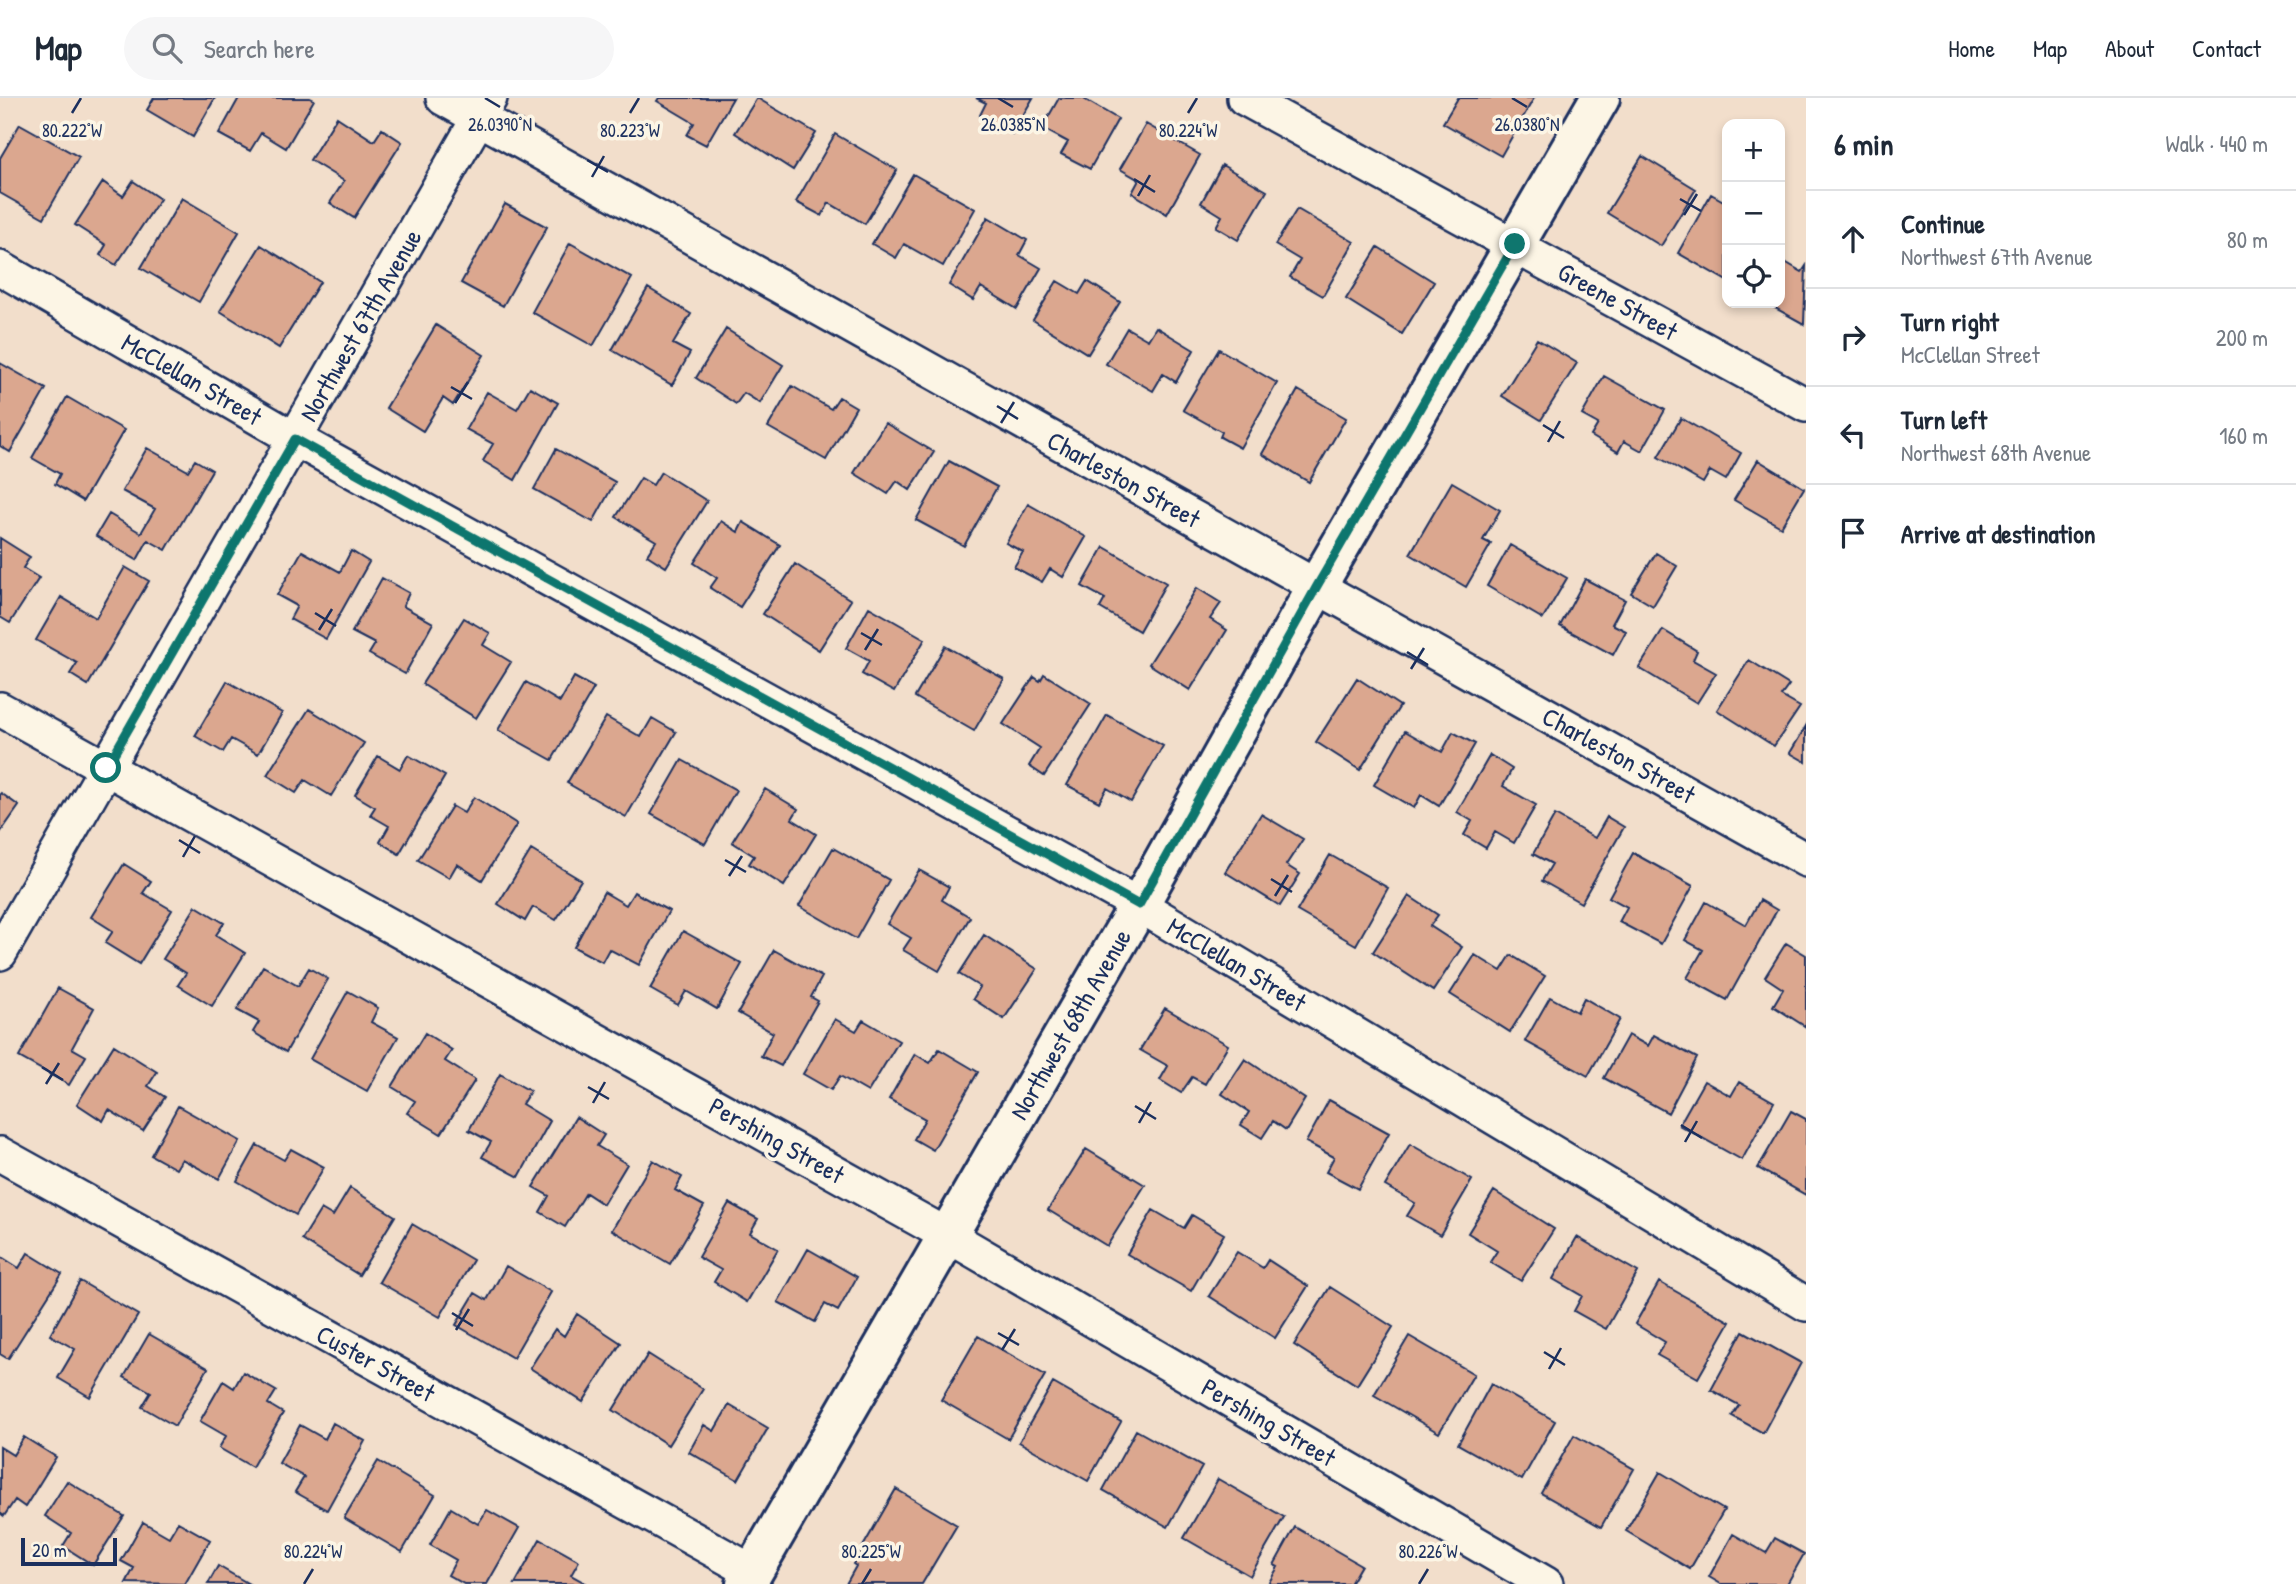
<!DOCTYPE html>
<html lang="en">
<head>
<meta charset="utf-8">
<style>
	body { margin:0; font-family:"Patrick Hand",sans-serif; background:#f6f6f7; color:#1f2937 }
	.controls { position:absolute; right:21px; top:21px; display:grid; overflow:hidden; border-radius:14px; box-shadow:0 4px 10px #0003 }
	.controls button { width:63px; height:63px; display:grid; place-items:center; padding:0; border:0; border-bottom:2px solid #e0e1e3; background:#fff; color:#1f2937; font:35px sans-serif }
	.scale { position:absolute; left:21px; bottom:18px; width:96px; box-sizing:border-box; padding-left:7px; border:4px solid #1b2f5e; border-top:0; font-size:19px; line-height:24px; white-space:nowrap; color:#1b2f5e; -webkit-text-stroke:5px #fcf5e5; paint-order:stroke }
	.stop { position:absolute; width:21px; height:21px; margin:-16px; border:5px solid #0f766e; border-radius:50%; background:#fff }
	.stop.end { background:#0f766e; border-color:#fff; box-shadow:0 2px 7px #0008 }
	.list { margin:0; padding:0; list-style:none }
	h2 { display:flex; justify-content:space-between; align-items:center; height:91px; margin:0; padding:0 28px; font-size:30px }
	h2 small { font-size:23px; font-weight:400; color:#747a83 }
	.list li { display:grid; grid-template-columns:46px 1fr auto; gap:21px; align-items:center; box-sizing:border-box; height:98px; padding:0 28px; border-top:2px solid #e0e1e3 }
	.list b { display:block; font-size:26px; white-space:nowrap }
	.list p { margin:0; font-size:23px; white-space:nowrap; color:#747a83 }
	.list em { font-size:23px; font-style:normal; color:#747a83 }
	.icon { flex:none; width:38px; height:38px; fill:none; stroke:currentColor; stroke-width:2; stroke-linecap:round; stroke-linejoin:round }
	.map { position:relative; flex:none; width:1806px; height:1486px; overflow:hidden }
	header { display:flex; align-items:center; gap:42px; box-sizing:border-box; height:98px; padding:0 35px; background:#fff; border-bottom:2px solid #e0e1e3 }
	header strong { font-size:33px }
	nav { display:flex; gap:38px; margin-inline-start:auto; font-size:24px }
	.search { width:490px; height:63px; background:#f6f6f7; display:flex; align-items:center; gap:18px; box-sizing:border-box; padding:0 24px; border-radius:38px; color:#747a83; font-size:26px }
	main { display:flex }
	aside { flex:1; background:#fff }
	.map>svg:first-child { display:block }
	.building { fill:#dba78f; stroke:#1b2f5e; stroke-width:2 }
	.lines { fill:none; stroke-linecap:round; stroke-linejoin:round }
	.minor-casing { stroke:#1b2f5e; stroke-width:38 }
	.tertiary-casing { stroke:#1b2f5e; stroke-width:44 }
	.minor { stroke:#fcf5e5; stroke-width:33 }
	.tertiary { stroke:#fcf5e5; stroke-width:38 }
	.route { stroke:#0f766e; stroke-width:9 }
	.ticks { fill:none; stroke:#1b2f5e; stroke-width:2.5 }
	.labels { text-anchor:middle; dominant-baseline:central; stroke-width:7; stroke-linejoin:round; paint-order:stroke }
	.street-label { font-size:26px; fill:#1b2f5e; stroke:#fcf5e5 }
	.ticks-label { font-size:18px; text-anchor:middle; fill:#1b2f5e; stroke:#fcf5e5; stroke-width:7; stroke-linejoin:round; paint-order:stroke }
</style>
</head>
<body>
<header>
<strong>Map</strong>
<div class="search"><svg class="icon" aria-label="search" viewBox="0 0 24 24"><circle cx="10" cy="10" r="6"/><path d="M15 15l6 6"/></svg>Search here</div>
<nav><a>Home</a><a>Map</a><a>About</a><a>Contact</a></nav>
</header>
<main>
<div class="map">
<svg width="1806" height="1486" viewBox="0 0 1806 1486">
	<rect width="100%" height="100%" fill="#f2decb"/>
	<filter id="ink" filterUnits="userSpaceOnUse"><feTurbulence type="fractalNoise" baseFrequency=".0143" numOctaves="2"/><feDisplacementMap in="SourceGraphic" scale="14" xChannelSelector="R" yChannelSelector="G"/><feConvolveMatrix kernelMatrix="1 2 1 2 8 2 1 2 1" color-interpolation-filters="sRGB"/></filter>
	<g filter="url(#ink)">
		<!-- building -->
		<path class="building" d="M154 0H215L193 39 147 12Z
			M239 0H310L314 2 286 50 261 35 250 53 219 36Z
			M659 0H733L706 47 687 37 694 25 657 3Z
			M757 0 816 35 793 72 735 35Z
			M976 0H1033L1012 36 980 17 986 5Z
			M1059 0H1082L1118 21 1090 71 1061 56 1068 44 1042 30Z
			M1458 0H1534L1501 58 1443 25Z
			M337 19 374 43 382 31 402 44 354 120 330 105 344 83 310 62Z
			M20 26 79 59 44 120 0 95V60Z
			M1146 26 1200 57 1167 116 1132 95 1139 82 1120 71Z
			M835 36 897 72 865 126 829 105 822 118 796 104Z
			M1642 58 1696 91 1661 148 1607 115Z
			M1222 67 1267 93 1238 142 1216 129 1222 118 1201 105Z
			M913 76 975 111 943 168 904 146 896 160 872 146Z
			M133 83 160 101 116 167 100 157 106 147 75 127 103 84 123 98Z
			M1711 96 1727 105V183L1678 155Z
			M182 100 239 134 199 204 141 170Z
			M505 106 547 129 503 208 461 185Z
			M1297 111 1354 144 1323 198 1290 179 1300 162 1275 147Z
			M988 119 1027 142 1019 157 1041 170 1017 211 981 189 973 202 949 187Z
			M570 145 632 180 593 248 532 214Z
			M261 147 320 184 279 250 220 213Z
			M1378 149 1434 184 1402 236 1346 201Z
			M1780 161 1802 174 1806 168 1804 226 1766 205H1780Z
			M1057 183 1079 196 1087 183 1120 204 1088 256 1033 222Z
			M648 190 691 216 673 246 690 255 672 287 612 252Z
			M436 227 484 257 453 307 443 300 423 333 386 310Z
			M1156 229 1194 252 1176 284 1163 276 1153 293 1106 266 1127 230 1148 242Z
			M726 231 783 267 760 305 744 295 736 306 696 280Z
			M1537 241 1577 265 1541 322 1502 298Z
			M1219 251 1277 285 1240 350 1220 339 1222 334 1183 312Z
			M0 265 46 291 10 354 0 348Z
			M1604 278 1665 312 1642 353 1624 343 1618 354 1591 338 1598 326 1582 317Z
			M792 288 831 311 839 299 856 309 826 362 768 329Z
			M530 289 558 305 515 382 483 363 493 346 466 331 487 294 517 311Z
			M1298 292 1346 320 1309 384 1262 356Z
			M67 299 124 332 83 403 55 386 60 376 32 360Z
			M1681 320 1741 355 1726 382 1710 373 1703 385 1658 359Z
			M885 325 934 354 910 392 897 383 888 396 854 375Z
			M147 350 188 373 195 362 212 372 166 452 148 442 137 462 96 438 109 416 141 435 155 411 122 393Z
			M556 351 615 384 593 424 534 391Z
			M1758 362 1804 390 1781 429 1734 402Z
			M949 363 997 389 964 448 916 422Z
			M661 374 707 403 666 469 647 457 656 443 616 419 641 380 653 387Z
			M1452 384 1500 412 1483 442 1491 446 1466 489 1410 456Z
			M1028 406 1086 439 1063 479 1050 471 1042 484 1014 469 1023 454 1006 445Z
			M721 423 738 434 743 424 780 447 740 509 710 490 717 480 694 465Z
			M0 440 30 459 23 470 39 480 10 525 0 519Z
			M1510 447 1567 480 1543 521 1487 488Z
			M1104 449 1166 485 1139 533 1100 510 1105 501 1082 488Z
			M302 453 340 474 351 453 369 464 326 541 290 521 297 508 277 497Z
			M1656 455 1677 468 1653 508 1631 495Z
			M795 466 851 502 819 552 763 516Z
			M125 469 149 483 88 587 70 576 77 565 36 542 61 499 96 520Z
			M382 480 409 495 403 508 433 525 405 576 369 556 375 546 352 534Z
			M1585 481 1625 502 1612 526 1626 533 1613 557 1560 528Z
			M1197 490 1221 505 1210 521 1227 532 1190 592 1149 566Z
			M869 509 925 541 894 594 862 576 869 563 846 550Z
			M464 520 490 535 483 547 511 564 476 620 422 586Z
			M1663 532 1697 553 1693 562 1716 575 1697 605 1639 570Z
			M945 548 1004 581 974 633 915 599Z
			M1749 562 1789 587 1781 598 1800 609 1774 648 1717 612Z
			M1044 576 1091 606 1044 678 1029 668 1040 650 1003 626 1034 579 1040 583Z
			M574 579 594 590 552 662 498 632 526 584 560 604Z
			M1357 580 1400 608 1360 672 1316 644Z
			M227 583 282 615 258 656 231 641 223 654 195 638Z
			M309 611 364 645 331 698 305 682 296 695 267 677Z
			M1107 617 1163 648 1131 704 1107 690 1099 704 1067 687Z
			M606 619 641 639 652 620 676 634 626 719 567 685Z
			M1806 628V664L1790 655Z
			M1405 633 1442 654 1453 634 1475 646 1439 708 1421 697 1414 710 1374 687Z
			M408 657 445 678 399 756 380 744 389 728 370 717 375 709 355 697 378 658 400 671Z
			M1490 657 1512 671 1503 688 1536 707 1514 745 1495 734 1486 750 1464 737 1472 723 1457 714Z
			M682 662 736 692 705 746 651 716Z
			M765 691 798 711 792 721 816 736 784 788 749 766 754 758 732 744Z
			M1 695 19 708 0 735V696Z
			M474 699 517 726 482 782 457 766 449 780 418 762 452 708 464 715Z
			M1261 716 1303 741 1286 767 1300 776 1280 808 1225 774Z
			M1555 717 1595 740 1607 719 1624 729 1581 805 1542 783 1552 766 1533 756Z
			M833 750 889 782 856 841 799 808Z
			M531 752 581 782 556 822 533 809 525 823 498 806Z
			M1633 755 1693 788 1661 846 1619 824 1627 809 1609 799Z
			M1330 757 1388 790 1356 847 1297 813Z
			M124 766 151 783 143 795 172 812 139 866 105 845 113 833 91 819Z
			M919 772 949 789 942 802 970 819 939 873 903 852 911 840 887 826Z
			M604 794 626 807 634 794 669 813 639 867 609 851 602 864 574 849Z
			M1409 798 1438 817 1430 828 1462 849 1433 893 1373 854Z
			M1760 802 1777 812 1727 902 1687 880 1703 852 1685 842 1706 804 1746 827Z
			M196 808 224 825 216 837 245 855 212 908 178 887 186 875 163 861Z
			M683 833 742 866 717 911 686 893 678 907 650 891Z
			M984 837 1037 871 1004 921 973 901 980 889 959 876Z
			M1786 845 1806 857V929L1773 908 1783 891 1765 879Z
			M774 852 822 879 811 899 818 903 781 968 761 958 773 935 738 915Z
			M1475 857 1501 873 1511 857 1545 878 1510 934 1450 896Z
			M263 868 298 888 309 870 328 881 286 954 253 934 259 924 237 912Z
			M58 890 94 910 72 950 86 958 69 987 19 959Z
			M348 893 378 910 371 924 398 939 367 993 310 961Z
			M1550 899 1577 914 1584 900 1620 921 1588 978 1525 943Z
			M1165 910 1228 947 1205 986 1192 979 1181 995 1160 982 1168 968 1140 952Z
			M835 921 856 933 863 922 899 943 868 994 840 978 831 992 803 976Z
			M425 935 452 952 445 963 475 982 441 1036 407 1015 415 1003 392 989Z
			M1628 937 1648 948 1654 937 1697 960 1668 1015 1604 980Z
			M114 947 157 974 148 988 165 999 143 1033 109 1012 103 1023 77 1006Z
			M939 951 978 974 933 1052 914 1041 925 1021 889 1001 915 956 930 965Z
			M1245 961 1305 1001 1286 1032 1273 1023 1262 1040 1241 1027 1249 1014 1222 996Z
			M500 976 530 993 522 1006 550 1023 519 1079 482 1059 491 1044 469 1032Z
			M1704 983 1731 998 1739 984 1774 1004 1742 1062 1679 1027Z
			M1329 1002 1389 1035 1358 1091 1326 1074 1334 1059 1306 1044Z
			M178 1008 240 1043 219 1081 182 1061 176 1071 151 1057Z
			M1791 1013 1806 1021V1097L1758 1070Z
			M576 1019 604 1037 597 1048 627 1066 603 1106 586 1095 565 1129 540 1114 549 1098 533 1089Z
			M1410 1046 1472 1082 1440 1137 1407 1118 1415 1105 1385 1088Z
			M257 1047 284 1062 291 1051 324 1069 296 1117 237 1083Z
			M1086 1051 1145 1087 1107 1148 1048 1112Z
			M653 1062 682 1079 675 1092 704 1108 670 1166 612 1132Z
			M350 1090 395 1118 359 1177 302 1142 321 1111 333 1118Z
			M1494 1093 1554 1131 1521 1183 1490 1164 1497 1153 1468 1135Z
			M729 1105 758 1121 750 1135 778 1151 747 1204 714 1184 721 1172 698 1159Z
			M1153 1112 1184 1130 1192 1117 1224 1136 1191 1193 1127 1156Z
			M412 1126 473 1162 440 1219 379 1184Z
			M1577 1139 1638 1174 1606 1231 1574 1213 1582 1198 1553 1181Z
			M808 1151 857 1179 838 1213 825 1206 815 1224 778 1204Z
			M1237 1154 1263 1170 1268 1162 1308 1188 1275 1240 1209 1198Z
			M28 1155 62 1176 8 1261 0 1256V1158L19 1170Z
			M506 1168 551 1194 513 1260 456 1227 475 1195 487 1202Z
			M80 1183 138 1217 90 1299 58 1280 75 1251 50 1237Z
			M1659 1184 1730 1224 1698 1280 1657 1257 1665 1244 1635 1226Z
			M1330 1189 1393 1229 1357 1287 1294 1247Z
			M577 1216 621 1245 583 1304 530 1270 555 1231 564 1238Z
			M1743 1233 1801 1265 1763 1335 1732 1318 1739 1307 1711 1292Z
			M149 1236 208 1270 175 1328 142 1309 151 1294 124 1279Z
			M978 1238 1045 1277 1008 1341 941 1302Z
			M1409 1238 1474 1276 1439 1335 1374 1297Z
			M648 1256 703 1291 668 1347 613 1312Z
			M243 1274 276 1293 268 1306 283 1315 252 1369 219 1350 226 1338 200 1323 223 1283 234 1290Z
			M1053 1285 1121 1324 1088 1383 1019 1344Z
			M1491 1286 1555 1323 1522 1382 1458 1346Z
			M729 1307 768 1330 738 1382 689 1354 704 1327 714 1333Z
			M333 1325 365 1343 327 1412 295 1394 304 1379 279 1365 300 1327 325 1341Z
			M1136 1332 1202 1369 1168 1429 1103 1392Z
			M1574 1337 1634 1371 1601 1429 1541 1395Z
			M24 1339 56 1359 25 1409 15 1402 4 1418 0 1415V1349L13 1357Z
			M378 1363 435 1397 402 1454 344 1420Z
			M1660 1374 1724 1412 1690 1471 1626 1433Z
			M1218 1381 1284 1419 1250 1478 1184 1440Z
			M67 1383 124 1418 93 1467 63 1448 71 1435 45 1418Z
			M896 1391 957 1427 922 1486H846L856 1468 853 1466Z
			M451 1410 478 1426 487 1412 519 1430 487 1486H464L448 1477 456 1462 430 1447Z
			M143 1424 169 1439 178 1424 210 1442 185 1486 126 1485 134 1470 121 1463Z
			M1295 1429 1361 1467 1350 1486H1268L1278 1469 1274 1467Z
			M1733 1436 1766 1455 1775 1440 1804 1456 1787 1486H1721L1709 1479Z
			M540 1441 579 1463 571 1477 587 1486H515Z
			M218 1468 249 1486H208Z"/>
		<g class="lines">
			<defs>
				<path id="minor" d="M443 0 1806 762
					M1244 0 1806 307
					M0 170 295 341 1139 807 1806 1206
					M0 611 947 1137 1546 1486
					M0 855 490 0
					M0 1056 753 1474"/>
				<path id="tertiary" d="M746 1486 1139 807 1317 488 1600 0"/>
			</defs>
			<!-- minor casing -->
			<use href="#minor" class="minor-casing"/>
			<!-- tertiary casing -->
			<use href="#tertiary" class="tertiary-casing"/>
			<!-- minor -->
			<use href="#minor" class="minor"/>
			<!-- tertiary -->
			<use href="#tertiary" class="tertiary"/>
		</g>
	</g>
	<g class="lines" filter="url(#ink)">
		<!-- route -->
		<path class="route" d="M106 670 295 341 1139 807 1317 488 1515 146"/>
	</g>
	<!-- ticks -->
	<path class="ticks" d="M485 0 500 9M998 0 1013 9M1512 0 1527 9M72 15 81 0M630 15 639 0M1188 15 1197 0M587 62 608 74M592 79 604 58M1134 81 1155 94M1138 98 1150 77M1680 101 1701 113M1684 117 1697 96M451 289 472 301M455 305 468 284M997 308 1018 321M1001 325 1014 304M1543 327 1564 340M1548 344 1560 323M315 515 336 528M319 532 332 511M861 535 882 547M865 552 878 531M1407 554 1428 567M1411 571 1424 550M179 742 200 755M183 759 195 738M725 762 746 774M729 778 742 758M1271 781 1292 794M1275 798 1288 777M42 969 63 982M46 986 59 965M588 989 609 1001M593 1005 605 984M1135 1008 1156 1021M1139 1025 1151 1004M1681 1027 1702 1040M1685 1044 1697 1023M452 1215 473 1228M456 1232 469 1211M998 1235 1019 1247M1002 1252 1015 1231M1544 1254 1565 1267M1549 1271 1561 1250M304 1486 313 1471M862 1486 871 1471M1419 1486 1428 1471"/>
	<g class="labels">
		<!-- street labels -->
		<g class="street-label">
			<text transform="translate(1618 203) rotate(29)">Greene Street</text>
			<text transform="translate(360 227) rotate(-60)">Northwest 67th Avenue</text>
			<text transform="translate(192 281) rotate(30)">McClellan Street</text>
			<text transform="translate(1124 381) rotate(29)">Charleston Street</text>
			<text transform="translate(1619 657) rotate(29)">Charleston Street</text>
			<text transform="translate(1237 866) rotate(31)">McClellan Street</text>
			<text transform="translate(1070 926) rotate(-60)">Northwest 68th Avenue</text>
			<text transform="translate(777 1042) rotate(29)">Pershing Street</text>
			<text transform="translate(376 1265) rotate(29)">Custer Street</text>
			<text transform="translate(1269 1324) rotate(30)">Pershing Street</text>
		</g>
	</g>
	<g class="ticks-label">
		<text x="500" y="33">26.0390°N</text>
		<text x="1013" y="33">26.0385°N</text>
		<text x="1527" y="33">26.0380°N</text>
		<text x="72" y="39">80.222°W</text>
		<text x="630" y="39">80.223°W</text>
		<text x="1188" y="39">80.224°W</text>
		<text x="313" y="1460">80.224°W</text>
		<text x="871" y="1460">80.225°W</text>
		<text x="1428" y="1460">80.226°W</text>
	</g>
</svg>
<div class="controls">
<button>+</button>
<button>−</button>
<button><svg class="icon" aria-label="locate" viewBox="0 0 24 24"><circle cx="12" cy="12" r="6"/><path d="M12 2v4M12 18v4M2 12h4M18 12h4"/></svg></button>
</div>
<div class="scale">20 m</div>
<div class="stop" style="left:106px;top:670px"></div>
<div class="stop end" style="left:1515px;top:146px"></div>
</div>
<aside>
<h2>6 min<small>Walk · 440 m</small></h2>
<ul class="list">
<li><svg class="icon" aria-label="ahead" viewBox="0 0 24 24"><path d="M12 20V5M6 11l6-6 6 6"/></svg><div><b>Continue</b><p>Northwest 67th Avenue</p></div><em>80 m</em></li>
<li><svg class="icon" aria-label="right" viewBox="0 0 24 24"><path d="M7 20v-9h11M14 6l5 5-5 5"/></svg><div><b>Turn right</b><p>McClellan Street</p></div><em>200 m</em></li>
<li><svg class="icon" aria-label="left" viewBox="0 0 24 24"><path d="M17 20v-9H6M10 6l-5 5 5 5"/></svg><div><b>Turn left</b><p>Northwest 68th Avenue</p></div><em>160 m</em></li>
<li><svg class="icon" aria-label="arrive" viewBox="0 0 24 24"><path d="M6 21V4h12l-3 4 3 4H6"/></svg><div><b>Arrive at destination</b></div></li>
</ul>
</aside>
</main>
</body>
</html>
